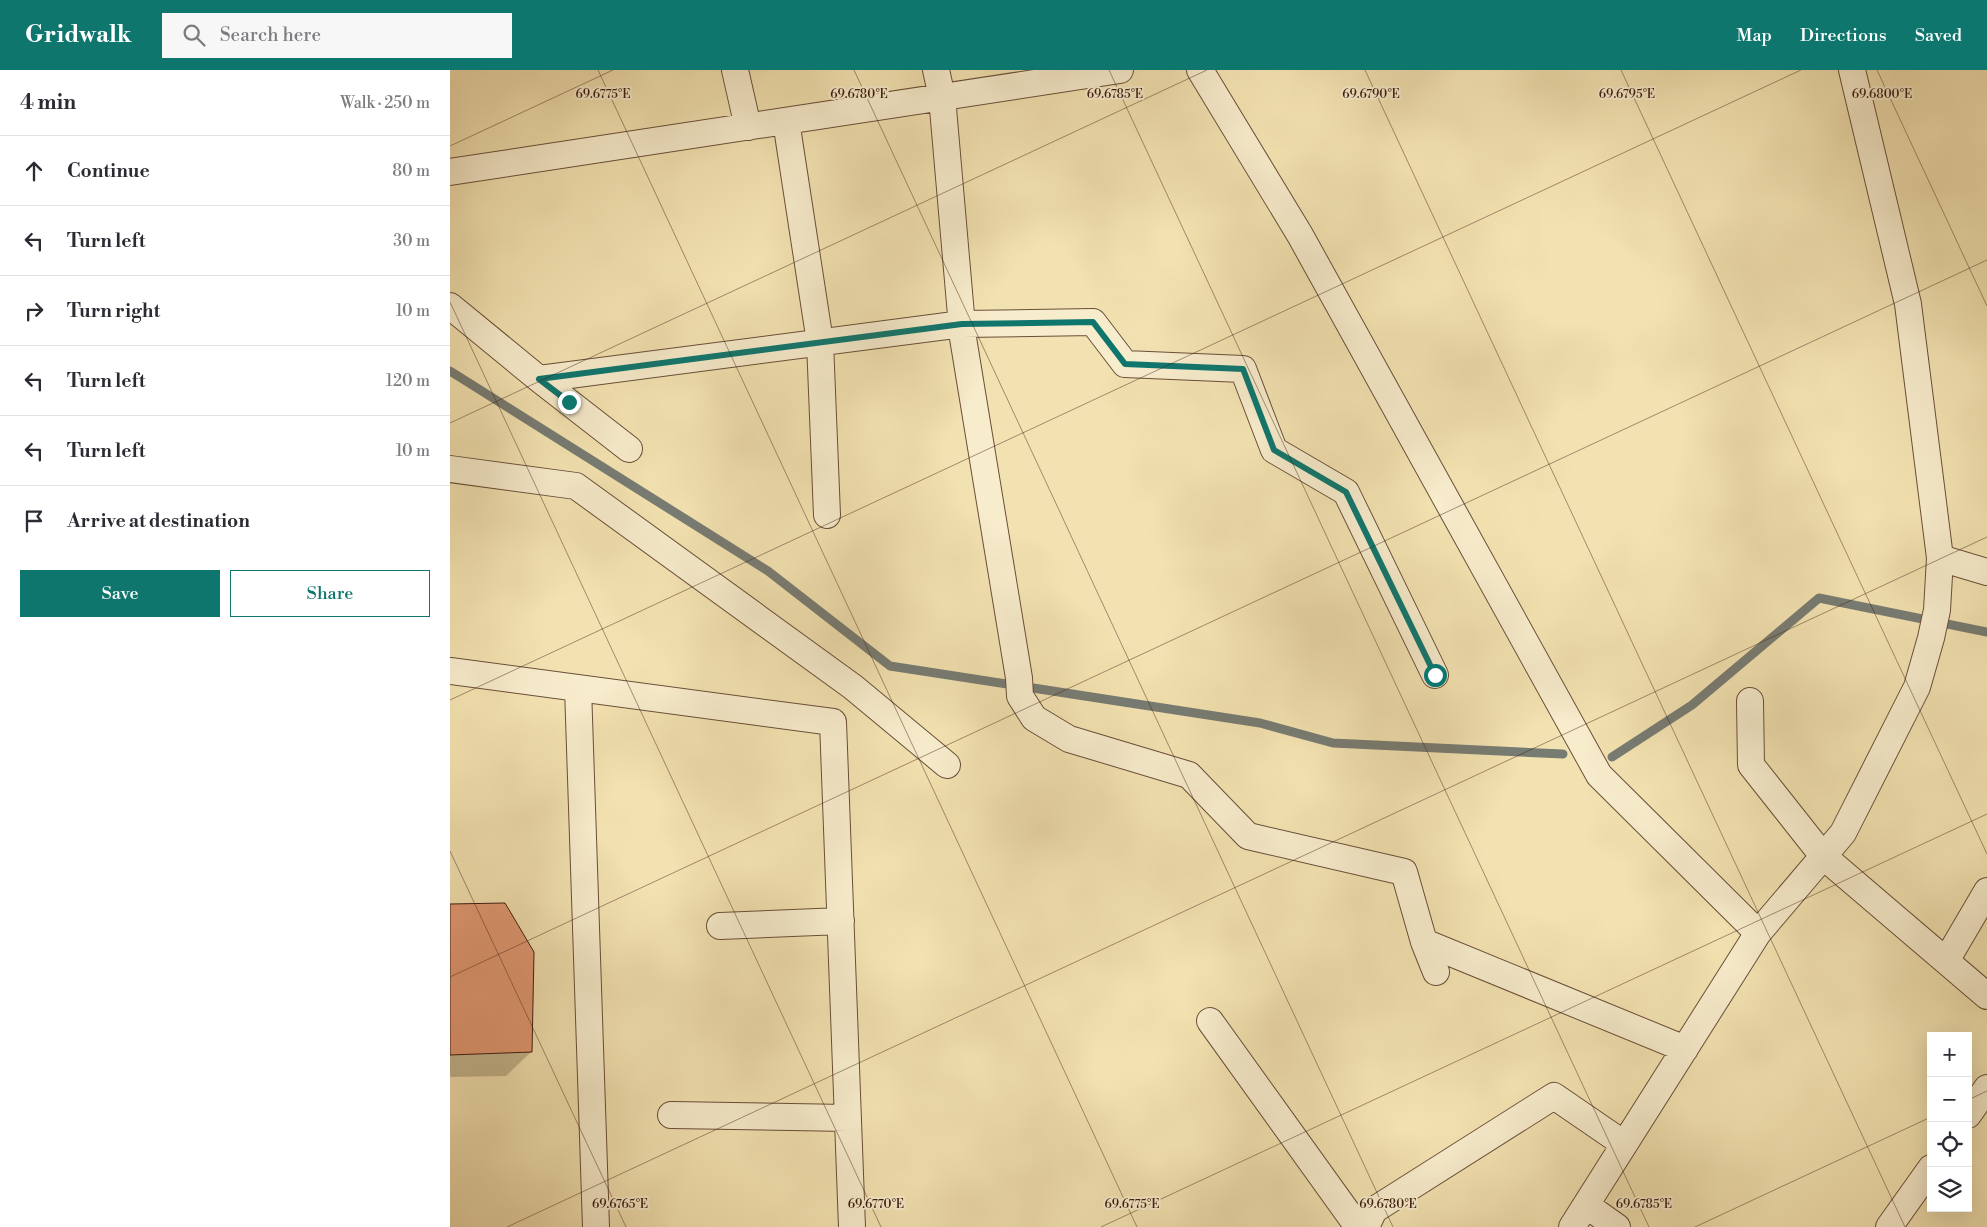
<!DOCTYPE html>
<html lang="en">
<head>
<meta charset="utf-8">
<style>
	body { margin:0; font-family:"Libre Bodoni",serif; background:#f7f7f7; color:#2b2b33 }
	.controls { position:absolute; right:15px; bottom:15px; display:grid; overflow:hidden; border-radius:0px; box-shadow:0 5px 20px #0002 }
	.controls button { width:45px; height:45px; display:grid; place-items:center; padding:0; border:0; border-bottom:1px solid #e1e1e2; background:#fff; color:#2b2b33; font:25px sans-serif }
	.stop { position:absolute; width:15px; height:15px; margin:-11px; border:4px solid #0f766e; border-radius:50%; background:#fff }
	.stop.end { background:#0f766e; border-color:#fff; box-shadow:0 1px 5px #0008 }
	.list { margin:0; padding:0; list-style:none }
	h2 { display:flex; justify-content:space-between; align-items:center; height:65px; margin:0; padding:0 20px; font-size:21px }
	h2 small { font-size:16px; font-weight:400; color:#7c7c81 }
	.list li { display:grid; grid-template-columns:32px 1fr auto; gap:15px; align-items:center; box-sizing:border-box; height:70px; padding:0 20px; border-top:1px solid #e1e1e2 }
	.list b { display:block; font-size:19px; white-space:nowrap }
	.list em { font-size:16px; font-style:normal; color:#7c7c81 }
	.actions { display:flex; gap:10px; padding:15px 20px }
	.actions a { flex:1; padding:11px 0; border:1px solid #0f766e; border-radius:0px; text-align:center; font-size:18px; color:#0f766e }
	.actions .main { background:#0f766e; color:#fff }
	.icon { flex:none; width:28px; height:28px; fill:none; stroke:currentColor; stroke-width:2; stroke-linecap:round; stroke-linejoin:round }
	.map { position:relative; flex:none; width:1537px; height:1157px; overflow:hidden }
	header { display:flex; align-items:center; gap:30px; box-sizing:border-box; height:70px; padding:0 25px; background:#0f766e; color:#fff }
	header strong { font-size:24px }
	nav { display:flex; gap:28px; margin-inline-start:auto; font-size:18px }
	.search { width:350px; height:45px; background:#f7f7f7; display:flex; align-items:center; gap:12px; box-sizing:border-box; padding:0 18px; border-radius:0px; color:#7c7c81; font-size:19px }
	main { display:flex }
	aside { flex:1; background:#fff }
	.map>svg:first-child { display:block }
	.shadow { fill:#0003 }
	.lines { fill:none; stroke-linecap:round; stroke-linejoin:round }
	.stream { stroke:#777c73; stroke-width:9 }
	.building { fill:#e29973; stroke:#3c1d11 }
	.minor-casing { stroke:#6a4e39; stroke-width:28 }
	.minor { stroke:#f7eccc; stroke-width:26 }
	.route { stroke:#0f766e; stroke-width:6 }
	.ticks { fill:none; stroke:#3c1d11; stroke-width:1; stroke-opacity:0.45 }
	.ticks-label { font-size:12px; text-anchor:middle; fill:#3c1d11; stroke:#f7eccc; stroke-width:4; stroke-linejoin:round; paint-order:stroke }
</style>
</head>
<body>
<header>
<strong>Gridwalk</strong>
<div class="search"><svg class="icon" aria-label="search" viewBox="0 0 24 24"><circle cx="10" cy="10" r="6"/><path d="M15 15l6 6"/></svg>Search here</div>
<nav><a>Map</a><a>Directions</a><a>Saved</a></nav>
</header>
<main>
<aside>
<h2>4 min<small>Walk · 250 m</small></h2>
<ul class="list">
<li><svg class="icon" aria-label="ahead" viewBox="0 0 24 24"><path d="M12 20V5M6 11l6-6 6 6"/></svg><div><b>Continue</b></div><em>80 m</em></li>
<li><svg class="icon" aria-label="left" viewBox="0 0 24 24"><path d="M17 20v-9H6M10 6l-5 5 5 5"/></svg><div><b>Turn left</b></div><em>30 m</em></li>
<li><svg class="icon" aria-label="right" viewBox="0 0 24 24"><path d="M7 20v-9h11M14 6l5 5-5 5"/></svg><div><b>Turn right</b></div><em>10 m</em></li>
<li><svg class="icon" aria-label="left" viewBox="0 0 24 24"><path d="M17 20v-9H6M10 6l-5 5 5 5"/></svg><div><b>Turn left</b></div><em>120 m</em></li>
<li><svg class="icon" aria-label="left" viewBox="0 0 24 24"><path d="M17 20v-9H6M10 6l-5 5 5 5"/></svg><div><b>Turn left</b></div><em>10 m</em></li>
<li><svg class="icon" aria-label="arrive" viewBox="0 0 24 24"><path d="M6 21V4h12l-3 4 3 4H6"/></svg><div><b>Arrive at destination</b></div></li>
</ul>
<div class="actions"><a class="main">Save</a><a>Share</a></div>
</aside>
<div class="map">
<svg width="1537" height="1157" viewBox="0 0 1537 1157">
	<rect width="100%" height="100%" fill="#f3e2b1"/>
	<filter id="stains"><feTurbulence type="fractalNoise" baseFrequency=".004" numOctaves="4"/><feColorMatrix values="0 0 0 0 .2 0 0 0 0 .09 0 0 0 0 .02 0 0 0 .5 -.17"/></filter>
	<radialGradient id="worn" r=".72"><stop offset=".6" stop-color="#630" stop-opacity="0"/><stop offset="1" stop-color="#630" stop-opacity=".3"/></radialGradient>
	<!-- shadow -->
	<path class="shadow" d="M0 835 81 982 56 1006 0 1007Z"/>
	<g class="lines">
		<!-- stream -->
		<path class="stream" d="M0 301 318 501 440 596 810 653 883 673 1113 684
			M1162 687 1242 635 1369 528 1537 562"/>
	</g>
	<!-- building -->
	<path class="building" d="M55 833 84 882 82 982 0 985V834Z"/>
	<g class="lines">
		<defs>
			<path id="minor" d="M285 0 298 57
				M486 0 492 27 513 268 569 608 570 626 584 648 619 669 739 705 798 766 954 802 974 872 986 902
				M750 0 850 165 1149 705 1308 863
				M336 51 370 272 377 445
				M0 102 670 0
				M0 236 89 309 512 254 643 252 675 294 793 299 824 380 896 422 985 605
				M89 309 179 379
				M0 399 126 416 403 617 497 695
				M1490 488 1537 502
				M0 601 383 652 402 1157
				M128 618 146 1157
				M1300 631 1301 695 1373 786 1537 926
				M270 856 391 851
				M974 872 1235 979
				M1496 891 1537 821
				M760 951 908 1157
				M221 1045 398 1048
				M1518 1045 1537 1018
				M1136 1135 1167 1157
				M916 1157 924 1140 1104 1026 1174 1074
				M1122 1157 1308 863 1393 763 1467 617 1481 568 1487 540 1490 488 1458 234 1402 0
				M1439 1157 1481 1098"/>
		</defs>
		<!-- minor casing -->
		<use href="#minor" class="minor-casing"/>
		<!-- minor -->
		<use href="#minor" class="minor"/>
	</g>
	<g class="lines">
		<!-- route -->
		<path class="route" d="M119 332 89 309 512 254 643 252 675 294 793 299 824 380 896 422 985 605"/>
	</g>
	<!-- ticks -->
	<path class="ticks" d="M148 0 687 1157M404 0 943 1157M659 0 1199 1157M915 0 1455 1157M1171 0 1537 784M1427 0 1537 236M0 76 163 0M0 232 431 1157M0 353 757 0M0 630 1351 0M0 781 176 1157M0 907 1537 190M1518 1030 1537 1021M57 1157 1537 467M651 1157 1537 744M1245 1157 1481 1047"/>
	<g class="ticks-label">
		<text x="153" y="28">69.6775°E</text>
		<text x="1432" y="28">69.6800°E</text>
		<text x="409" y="28">69.6780°E</text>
		<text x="665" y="28">69.6785°E</text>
		<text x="921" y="28">69.6790°E</text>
		<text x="1177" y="28">69.6795°E</text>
		<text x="170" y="1138">69.6765°E</text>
		<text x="426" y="1138">69.6770°E</text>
		<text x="682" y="1138">69.6775°E</text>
		<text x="938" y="1138">69.6780°E</text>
		<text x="1194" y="1138">69.6785°E</text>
	</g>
	<rect width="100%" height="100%" filter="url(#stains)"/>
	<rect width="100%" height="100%" fill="url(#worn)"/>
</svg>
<div class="controls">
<button>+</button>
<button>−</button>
<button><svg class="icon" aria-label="locate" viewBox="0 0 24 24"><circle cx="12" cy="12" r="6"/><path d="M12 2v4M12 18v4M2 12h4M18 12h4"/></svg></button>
<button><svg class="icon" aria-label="layers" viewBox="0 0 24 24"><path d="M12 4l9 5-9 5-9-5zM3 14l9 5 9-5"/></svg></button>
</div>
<div class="stop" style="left:985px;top:605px"></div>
<div class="stop end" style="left:119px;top:332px"></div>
</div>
</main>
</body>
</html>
